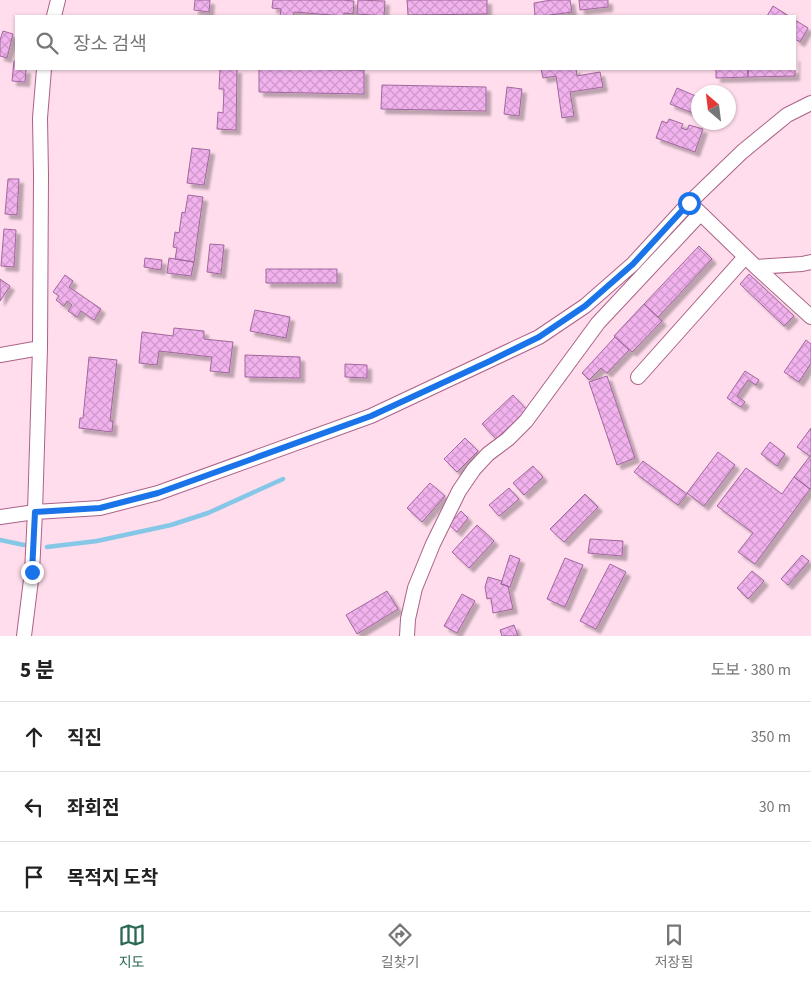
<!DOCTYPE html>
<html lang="ko">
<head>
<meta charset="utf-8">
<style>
	body { margin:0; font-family:"Source Sans 3","Noto Sans KR",sans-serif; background:#f2f2f2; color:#222 }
	.compass { position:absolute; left:691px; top:85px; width:45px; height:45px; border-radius:50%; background:#fff; box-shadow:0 1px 4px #0004; rotate:332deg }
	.stop { position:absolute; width:15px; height:15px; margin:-11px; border:4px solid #1a73e8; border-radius:50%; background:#fff }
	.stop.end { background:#1a73e8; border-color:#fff; box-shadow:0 1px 5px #0008 }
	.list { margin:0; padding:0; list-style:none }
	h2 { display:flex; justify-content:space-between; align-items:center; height:65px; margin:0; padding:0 20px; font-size:21px }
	h2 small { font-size:16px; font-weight:400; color:#767676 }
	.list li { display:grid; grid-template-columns:32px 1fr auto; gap:15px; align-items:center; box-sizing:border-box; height:70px; padding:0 20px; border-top:1px solid #e0e0e0 }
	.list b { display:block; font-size:19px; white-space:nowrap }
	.list em { font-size:16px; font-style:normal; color:#767676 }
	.icon { flex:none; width:28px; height:28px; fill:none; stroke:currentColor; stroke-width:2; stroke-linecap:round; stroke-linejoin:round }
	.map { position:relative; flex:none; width:811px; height:636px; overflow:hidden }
	.search { position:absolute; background:#fff; box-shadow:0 1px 4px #0004; left:15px; right:15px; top:15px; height:55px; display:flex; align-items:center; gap:12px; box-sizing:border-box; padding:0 18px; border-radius:0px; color:#767676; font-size:19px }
	.sheet { height:275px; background:#fff }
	nav { display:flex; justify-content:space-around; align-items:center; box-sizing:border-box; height:70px; border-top:1px solid #e0e0e0; background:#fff; font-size:14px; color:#767676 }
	nav a { display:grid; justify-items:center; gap:2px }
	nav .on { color:#2c6955 }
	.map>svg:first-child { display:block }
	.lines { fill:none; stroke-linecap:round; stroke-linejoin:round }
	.stream { stroke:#84c7e6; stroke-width:4.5 }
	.building { fill:url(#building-cross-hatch); stroke:#a1679e; filter:url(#shadow) }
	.minor-casing { stroke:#ab6288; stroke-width:16 }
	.minor { stroke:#fff; stroke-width:14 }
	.route { stroke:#1a73e8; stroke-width:6 }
</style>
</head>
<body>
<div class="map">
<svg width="811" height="636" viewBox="0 0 811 636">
	<defs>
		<pattern id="building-cross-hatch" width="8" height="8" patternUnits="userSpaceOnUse" patternTransform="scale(1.25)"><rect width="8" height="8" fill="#f1b2ed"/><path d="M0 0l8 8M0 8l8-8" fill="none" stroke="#cf98cb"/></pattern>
		<filter id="shadow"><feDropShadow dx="4.5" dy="4.5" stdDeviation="1" flood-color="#0004"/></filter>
	</defs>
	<rect width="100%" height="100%" fill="#ffddec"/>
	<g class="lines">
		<!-- stream -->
		<path class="stream" d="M0 540 24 545
			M47 547 97 541 171 525 208 513 283 479"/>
	</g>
	<!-- building -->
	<path class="building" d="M195 0H210L209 12 194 10Z
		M273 0H342L354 1 353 14 344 13V16L294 12 293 16H280L281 9 272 8Z
		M358 0 385 1 384 16 357 14Z
		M407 0H487V14L408 15Z
		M551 0H570L572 12 543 16H535L534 3Z
		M579 0H608V7L580 10Z
		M773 6 789 16H767Z
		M795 20 808 28 800 42 795 39Z
		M3 31 13 34 7 58 0 56V40Z
		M795 57V76L748 77V69H795Z
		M14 61H16V69H26L25 82 12 81Z
		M220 69H237L236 130 217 129 218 112 223 113 224 89H219Z
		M259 69 364 70V94L259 92Z
		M541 69H576L577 76 600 72 603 87 570 92 574 116 562 118 556 76 543 78Z
		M716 69H748V77L716 78Z
		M382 85 486 87V111L381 109Z
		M507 87 522 89 519 116 504 114Z
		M677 88 698 97V115L670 104Z
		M669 119 683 124 681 128 687 130 689 125 703 129 695 152 656 138 662 121 667 123Z
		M192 148 210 150 204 185 187 183Z
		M8 179H19L17 215 5 214Z
		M188 195 203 197 194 262 175 259 177 248 173 247 175 232 179 233 182 212 185 213Z
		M4 229 16 230 14 267 1 266Z
		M210 244 224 245 221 274 207 272Z
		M699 246 712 259 658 317 644 304Z
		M145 258 162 260 161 270 144 267Z
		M169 258 194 262 191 276 167 273Z
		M266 269H337V283H266Z
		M749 274 794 316 784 326 740 284Z
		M65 275 73 281 69 287 101 309 94 320 81 311 77 317 68 311 72 305 67 301 64 306 56 300 59 296 53 292Z
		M0 279 10 286 0 301Z
		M644 304 662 321 632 352 614 336Z
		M255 310 290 317 286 338 250 331Z
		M174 328 204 331V339L233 342 229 373 210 371 212 357 159 351 157 365 139 363 142 332 173 336Z
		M615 337 629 350 607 373 601 368 589 380 582 373Z
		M806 340 811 344V363L799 382 784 372Z
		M245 355 300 357V378L245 377Z
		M89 357 117 360 110 421H113L112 432 79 428 80 418H83Z
		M345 364 367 365V378L345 377Z
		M745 371 759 380 756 385 748 380 737 396 745 402 741 407 727 398Z
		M607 376 635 458 617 465 589 382Z
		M513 395 527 410 496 439 482 424Z
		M811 428V489H810L794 477 810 456 797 447Z
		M465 438 478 451 457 472 444 459Z
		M770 442 785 454 777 466 761 454Z
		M718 452 735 465 704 506 687 493Z
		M643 461 687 494 678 505 634 472Z
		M533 466 543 477 524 495 513 483Z
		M746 468 782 494 794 477 810 489 755 564 738 552 753 533 717 506Z
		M430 483 445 496 422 522 407 508Z
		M509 488 519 499 499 516 489 505Z
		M585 494 598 507 564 542 550 529Z
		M461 511 468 518 457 532 449 525Z
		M477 525 494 541 469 568 452 552Z
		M590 539 623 541 622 556 588 553Z
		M510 555 520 559 510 587 501 584Z
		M802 555 809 561 788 585 781 579Z
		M565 558 583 565 565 607 547 599Z
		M610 564 626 572 596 629 580 621Z
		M752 571 764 581 748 599 737 588Z
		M488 577 502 581 501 584 508 586 513 609 493 613 491 598 487 599 485 587Z
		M387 591 398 609 357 634 346 615Z
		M462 594 475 601 457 633 444 626Z
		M514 625 518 636H502L500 630Z"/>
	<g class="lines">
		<defs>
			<path id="minor" d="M54 16 58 0
				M695 208 756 267 811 317
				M756 267 802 264 811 262
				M0 355 40 348
				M638 377 745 257
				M0 517 35 512 100 508 158 493 371 416 539 337 585 306 633 264 689 203 742 152 787 115 811 103
				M24 636 32 572 35 512 40 348 41 175 40 118 44 69
				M407 636 408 619 415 588 433 544 459 491 474 469 488 454 508 439 526 421 598 323 700 214"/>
		</defs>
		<!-- minor casing -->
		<use href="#minor" class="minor-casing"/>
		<!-- minor -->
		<use href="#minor" class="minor"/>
	</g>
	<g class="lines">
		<!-- route -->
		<path class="route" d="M32 572 35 512 100 508 158 493 371 416 490 361 539 337 585 306 633 264 689 203"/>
	</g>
</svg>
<svg class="compass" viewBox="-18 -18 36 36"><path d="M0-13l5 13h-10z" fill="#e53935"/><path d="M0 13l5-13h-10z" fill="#767676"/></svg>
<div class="stop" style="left:689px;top:203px"></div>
<div class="stop end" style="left:32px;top:572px"></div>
<div class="search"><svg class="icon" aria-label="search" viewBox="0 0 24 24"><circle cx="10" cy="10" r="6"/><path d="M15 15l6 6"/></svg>장소 검색</div>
</div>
<section class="sheet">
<h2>5 분<small>도보 · 380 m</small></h2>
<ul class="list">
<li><svg class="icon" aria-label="ahead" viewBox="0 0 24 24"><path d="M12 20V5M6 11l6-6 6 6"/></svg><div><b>직진</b></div><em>350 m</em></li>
<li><svg class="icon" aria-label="left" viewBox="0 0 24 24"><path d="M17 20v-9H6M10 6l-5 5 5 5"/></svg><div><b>좌회전</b></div><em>30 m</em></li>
<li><svg class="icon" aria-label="arrive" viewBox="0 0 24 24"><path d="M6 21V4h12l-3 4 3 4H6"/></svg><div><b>목적지 도착</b></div></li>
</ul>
</section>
<nav>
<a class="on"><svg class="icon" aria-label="map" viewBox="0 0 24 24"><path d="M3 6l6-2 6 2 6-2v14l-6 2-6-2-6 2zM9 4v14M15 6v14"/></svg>지도</a>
<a><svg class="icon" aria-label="directions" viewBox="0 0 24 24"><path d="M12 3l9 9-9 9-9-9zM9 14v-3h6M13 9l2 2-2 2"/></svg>길찾기</a>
<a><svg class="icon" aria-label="saved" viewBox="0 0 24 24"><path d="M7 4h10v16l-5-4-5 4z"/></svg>저장됨</a>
</nav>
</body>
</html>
